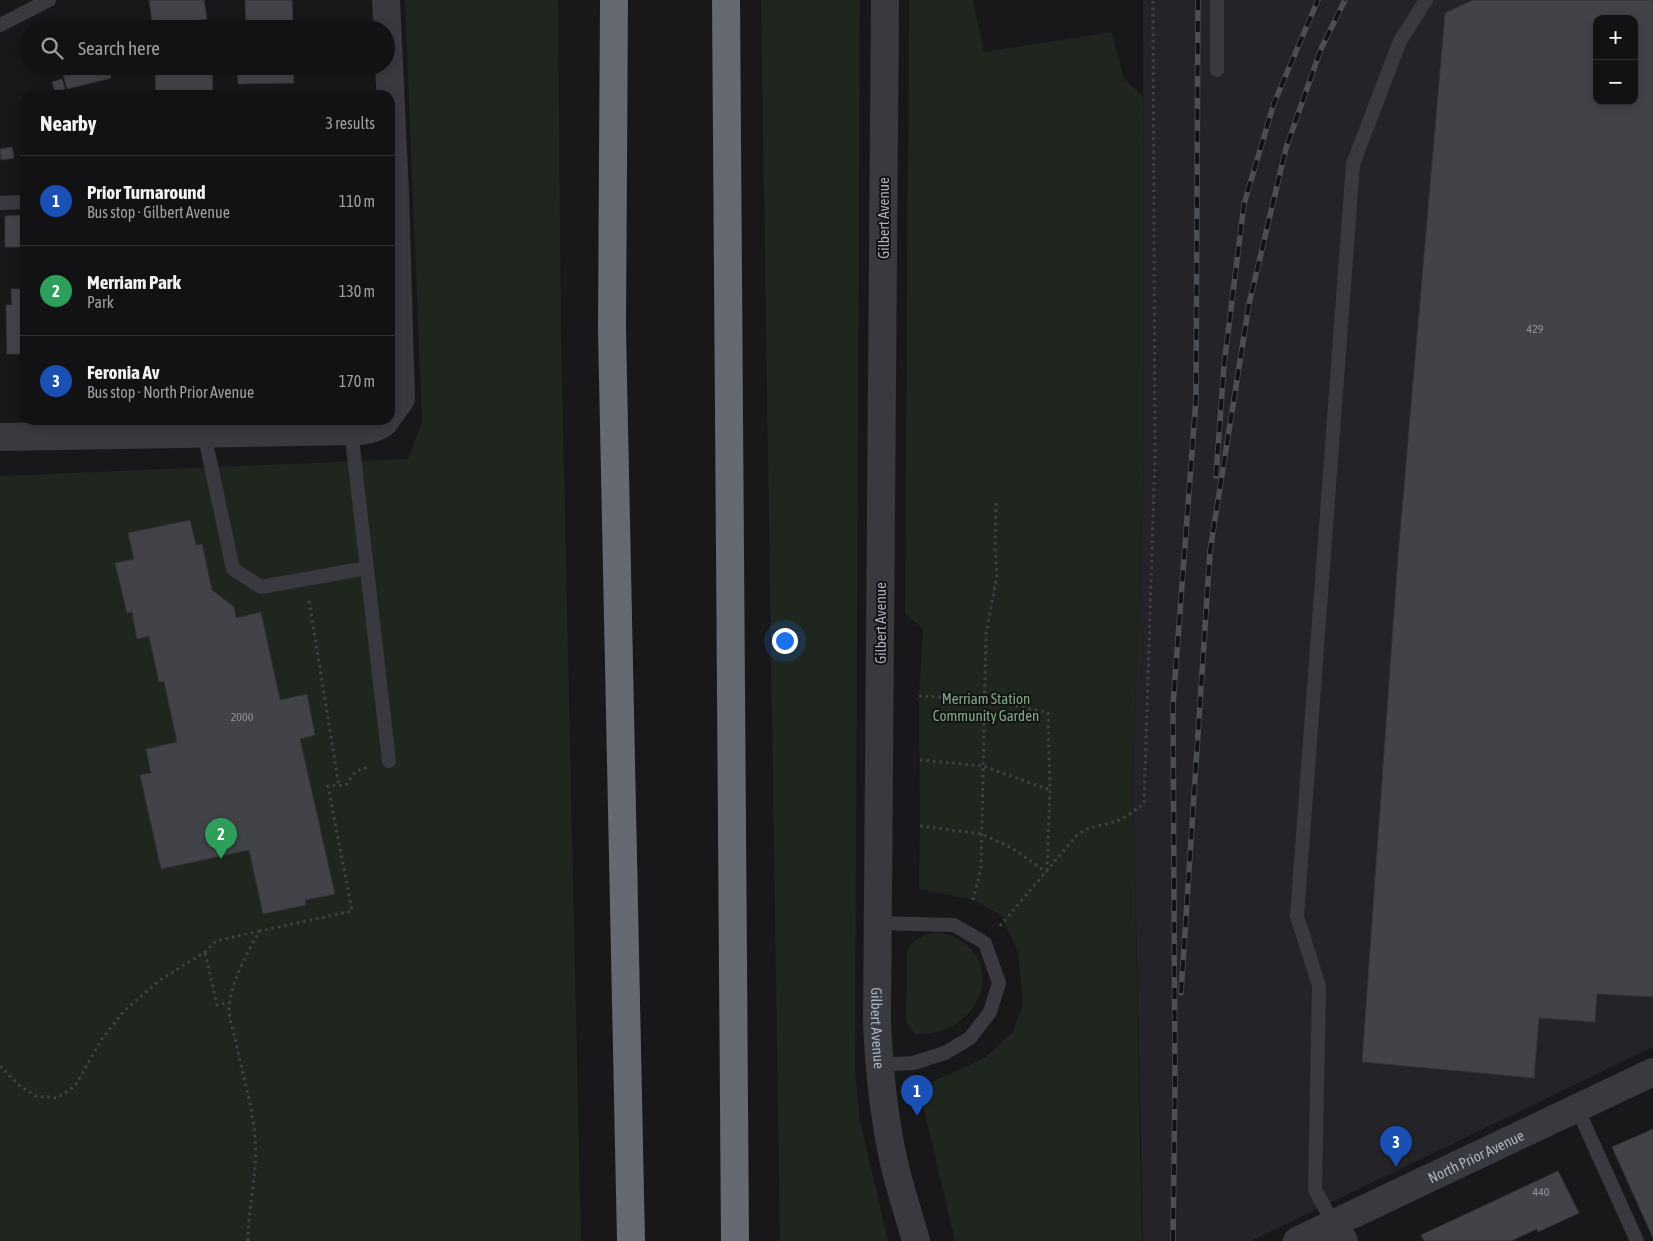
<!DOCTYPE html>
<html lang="en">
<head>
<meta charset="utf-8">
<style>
	body { margin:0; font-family:"Asap Condensed",sans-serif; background:#1b1b1d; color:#f1f3f6 }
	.controls { position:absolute; right:15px; top:15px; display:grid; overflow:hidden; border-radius:10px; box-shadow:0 2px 8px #0003 }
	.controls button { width:45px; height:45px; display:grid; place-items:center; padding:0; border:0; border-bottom:1px solid #313234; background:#121214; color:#f1f3f6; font:25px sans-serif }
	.you { position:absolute; left:784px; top:640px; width:18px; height:18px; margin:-12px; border:4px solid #fff; border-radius:50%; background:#1a73e8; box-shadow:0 0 0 8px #1a73e833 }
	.badge { display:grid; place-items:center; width:32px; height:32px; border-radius:50%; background:#ea580c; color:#fff; font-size:16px; font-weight:700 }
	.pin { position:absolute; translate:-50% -41px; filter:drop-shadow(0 1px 2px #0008) }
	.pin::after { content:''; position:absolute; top:26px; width:18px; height:15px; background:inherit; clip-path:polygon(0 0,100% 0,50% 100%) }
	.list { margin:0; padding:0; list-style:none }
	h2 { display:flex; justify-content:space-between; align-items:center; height:65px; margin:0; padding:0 20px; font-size:21px }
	h2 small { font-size:16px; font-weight:400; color:#9c9ea0 }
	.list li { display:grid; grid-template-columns:32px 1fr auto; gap:15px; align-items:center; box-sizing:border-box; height:90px; padding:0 20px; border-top:1px solid #313234 }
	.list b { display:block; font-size:19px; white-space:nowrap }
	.list p { margin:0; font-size:16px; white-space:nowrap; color:#9c9ea0 }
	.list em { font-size:16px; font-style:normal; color:#9c9ea0 }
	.icon { flex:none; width:28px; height:28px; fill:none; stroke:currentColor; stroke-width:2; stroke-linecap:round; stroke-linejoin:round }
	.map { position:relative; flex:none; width:1653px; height:1241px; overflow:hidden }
	.search { position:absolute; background:#121214; box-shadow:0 2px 8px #0003; left:20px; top:20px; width:375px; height:55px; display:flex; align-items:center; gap:12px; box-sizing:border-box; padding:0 18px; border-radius:28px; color:#9c9ea0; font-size:19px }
	.panel { position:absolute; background:#121214; box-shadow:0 2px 8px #0003; left:20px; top:90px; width:375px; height:335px; border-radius:15px }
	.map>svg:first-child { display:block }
	.built { fill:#242428; fill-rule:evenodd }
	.green { fill:#1e261e }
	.building { fill:#424348; stroke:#323237; fill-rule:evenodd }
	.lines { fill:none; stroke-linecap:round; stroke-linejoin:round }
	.path { stroke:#3f4247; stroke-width:3; stroke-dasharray:2.5 4; stroke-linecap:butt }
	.service { stroke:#393a40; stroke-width:14 }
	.minor { stroke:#393a40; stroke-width:28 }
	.tertiary { stroke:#393a40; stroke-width:28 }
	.motorway { stroke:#646972; stroke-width:28 }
	.rail-casing { stroke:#4c4e55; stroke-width:5.5 }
	.rail { stroke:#131316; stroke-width:4; stroke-dasharray:11; stroke-linecap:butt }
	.labels { text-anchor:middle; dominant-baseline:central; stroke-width:4; stroke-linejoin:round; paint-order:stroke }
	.number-label { font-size:12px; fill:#8f959f }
	.street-label { font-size:15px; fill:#a9b0bc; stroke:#131316 }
	.park-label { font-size:15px; fill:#7fa87f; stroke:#131316 }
</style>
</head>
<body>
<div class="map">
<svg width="1653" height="1241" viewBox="0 0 1653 1241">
	<rect width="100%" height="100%" fill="#18181b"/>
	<!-- built -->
	<path class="built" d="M1143 0H1653V1047L1251 1241H1143L1134 825 1132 798 1144 462ZM1597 19H1634V101H1597Z"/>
	<!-- green -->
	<path class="green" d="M405 0H558L561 335 581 1241H0V476L408 459 422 422Z
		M761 0H860L855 1072 860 1121 888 1241H780Z
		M909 0H973L984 52 1112 32 1124 79 1143 96 1144 462 1132 798 1134 825 1142 1241H955L923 1105 933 1081 972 1064 987 1056 1012 1033 1023 1005 1018 952 1000 914 973 900 919 889 920 826 919 696 923 629 905 614Z
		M938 932C1012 947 986 1037 916 1034L910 1028 906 1019 907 952 913 942 925 935Z"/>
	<!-- building -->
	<path class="building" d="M149 0H204L207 19 153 28Z
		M245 0H292L293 25 246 27Z
		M1473 0H1653V997L1597 994 1595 1022 1539 1018 1534 1078 1362 1062 1398 556 1445 13ZM1597 19H1634V101H1597Z
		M61 66H108L111 78 67 89Z
		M237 66H293L294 83 238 84Z
		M212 67 213 95H156L155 70Z
		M62 79 65 89 55 92 52 82Z
		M12 147 14 158 1 160 0 149Z
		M25 215V247H5V216Z
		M11 289H25V354H7L6 305H12Z
		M190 520 196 545 202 544 212 590 234 607 236 618 261 612 280 700 307 694 315 735 300 739 335 894 305 900 306 905 263 914 249 850 161 869 140 775 151 773 146 749 177 742 164 681 159 682 149 636 137 639 132 612 127 613 115 563 134 559 128 533Z
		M1653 1129V1238L1612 1147Z
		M1558 1171 1579 1213 1538 1232 1537 1229 1511 1241H1424L1421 1235Z"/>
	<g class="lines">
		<!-- path -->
		<path class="path" d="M309 601 339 786
			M919 696 985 699 1048 713 1050 790 1047 871
			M920 760 983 766 1050 790
			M920 826 982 834 1012 848 1046 872
			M973 900 981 868 986 634 997 575 995 549 996 502
			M1000 926 1077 835C1090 826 1095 827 1110 823 1122 821 1133 811 1144 804L1155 457 1153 0
			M205 953 217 1005 230 1002
			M0 1066 20 1086 36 1096 57 1098 75 1086 102 1039 124 1011 160 980 205 952 216 941 259 931
			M248 1241C248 1207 258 1173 255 1139 253 1106 242 1074 236 1042 233 1031 229 1019 229 1008 231 983 247 952 260 931L352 911 328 786 346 785 356 771 368 767"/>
		<!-- service -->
		<path class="service" d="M0 25 49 0
			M1217 70V0
			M0 203 25 202
			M351 430 389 761
			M204 433 233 569 261 587 367 568
			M877 923 954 925 985 943 999 983 990 1012 970 1038 945 1053 913 1063 879 1065
			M1577 1108 1637 1241
			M1334 1224 1315 1190 1319 986 1297 916 1353 164 1400 41 1426 0"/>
		<!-- minor -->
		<g class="minor">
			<path d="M386 0 395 194 401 399 390 414"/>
			<path id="s1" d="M885 0 877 1022C879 1070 884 1117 894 1163 900 1189 909 1215 916 1241"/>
			<path d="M0 437 359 431C368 430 380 428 386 420"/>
			<path d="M1334 1224 1344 1241"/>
		</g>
		<!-- tertiary -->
		<path class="tertiary" id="s2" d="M1297 1241 1653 1072"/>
		<!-- motorway -->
		<path class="motorway" d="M614 0 612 329 631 1241
			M726 0 735 1241"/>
		<defs>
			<path id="rail" d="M1216 476 1224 365 1244 204 1274 103 1318 0
				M1181 993 1210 551 1249 304 1286 148 1321 49 1345 0
				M1173 1241 1175 1082 1173 705 1196 399 1198 0"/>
		</defs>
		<!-- rail casing -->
		<use href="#rail" class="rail-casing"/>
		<!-- rail -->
		<use href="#rail" class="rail"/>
	</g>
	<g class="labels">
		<!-- number labels -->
		<g class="number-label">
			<text x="1535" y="329">429</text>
			<text x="242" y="717">2000</text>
			<text x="1541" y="1192">440</text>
		</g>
		<!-- street labels -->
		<g class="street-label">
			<text transform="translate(883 218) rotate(-90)">Gilbert Avenue</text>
			<text transform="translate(880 623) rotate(-90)">Gilbert Avenue</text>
			<text stroke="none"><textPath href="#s1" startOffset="1028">Gilbert Avenue</textPath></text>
			<text stroke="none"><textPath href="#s2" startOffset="198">North Prior Avenue</textPath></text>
		</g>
		<!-- park labels -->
		<g class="park-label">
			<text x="986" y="698">Merriam Station<tspan x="986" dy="17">Community Garden</tspan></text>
		</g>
	</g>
</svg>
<div class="controls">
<button>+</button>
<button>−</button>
</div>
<div class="you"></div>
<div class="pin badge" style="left:917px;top:1116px;background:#1a4fb4">1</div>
<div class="pin badge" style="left:221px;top:859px;background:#2e9e5b">2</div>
<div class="pin badge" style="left:1396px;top:1167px;background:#1a4fb4">3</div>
<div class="search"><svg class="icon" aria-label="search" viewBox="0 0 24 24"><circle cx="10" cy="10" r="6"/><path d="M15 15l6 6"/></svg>Search here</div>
<section class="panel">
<h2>Nearby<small>3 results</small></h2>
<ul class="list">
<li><span class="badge" style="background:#1a4fb4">1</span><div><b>Prior Turnaround</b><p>Bus stop · Gilbert Avenue</p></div><em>110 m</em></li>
<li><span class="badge" style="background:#2e9e5b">2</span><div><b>Merriam Park</b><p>Park</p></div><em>130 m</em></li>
<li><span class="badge" style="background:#1a4fb4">3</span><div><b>Feronia Av</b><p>Bus stop · North Prior Avenue</p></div><em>170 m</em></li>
</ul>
</section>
</div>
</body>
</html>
